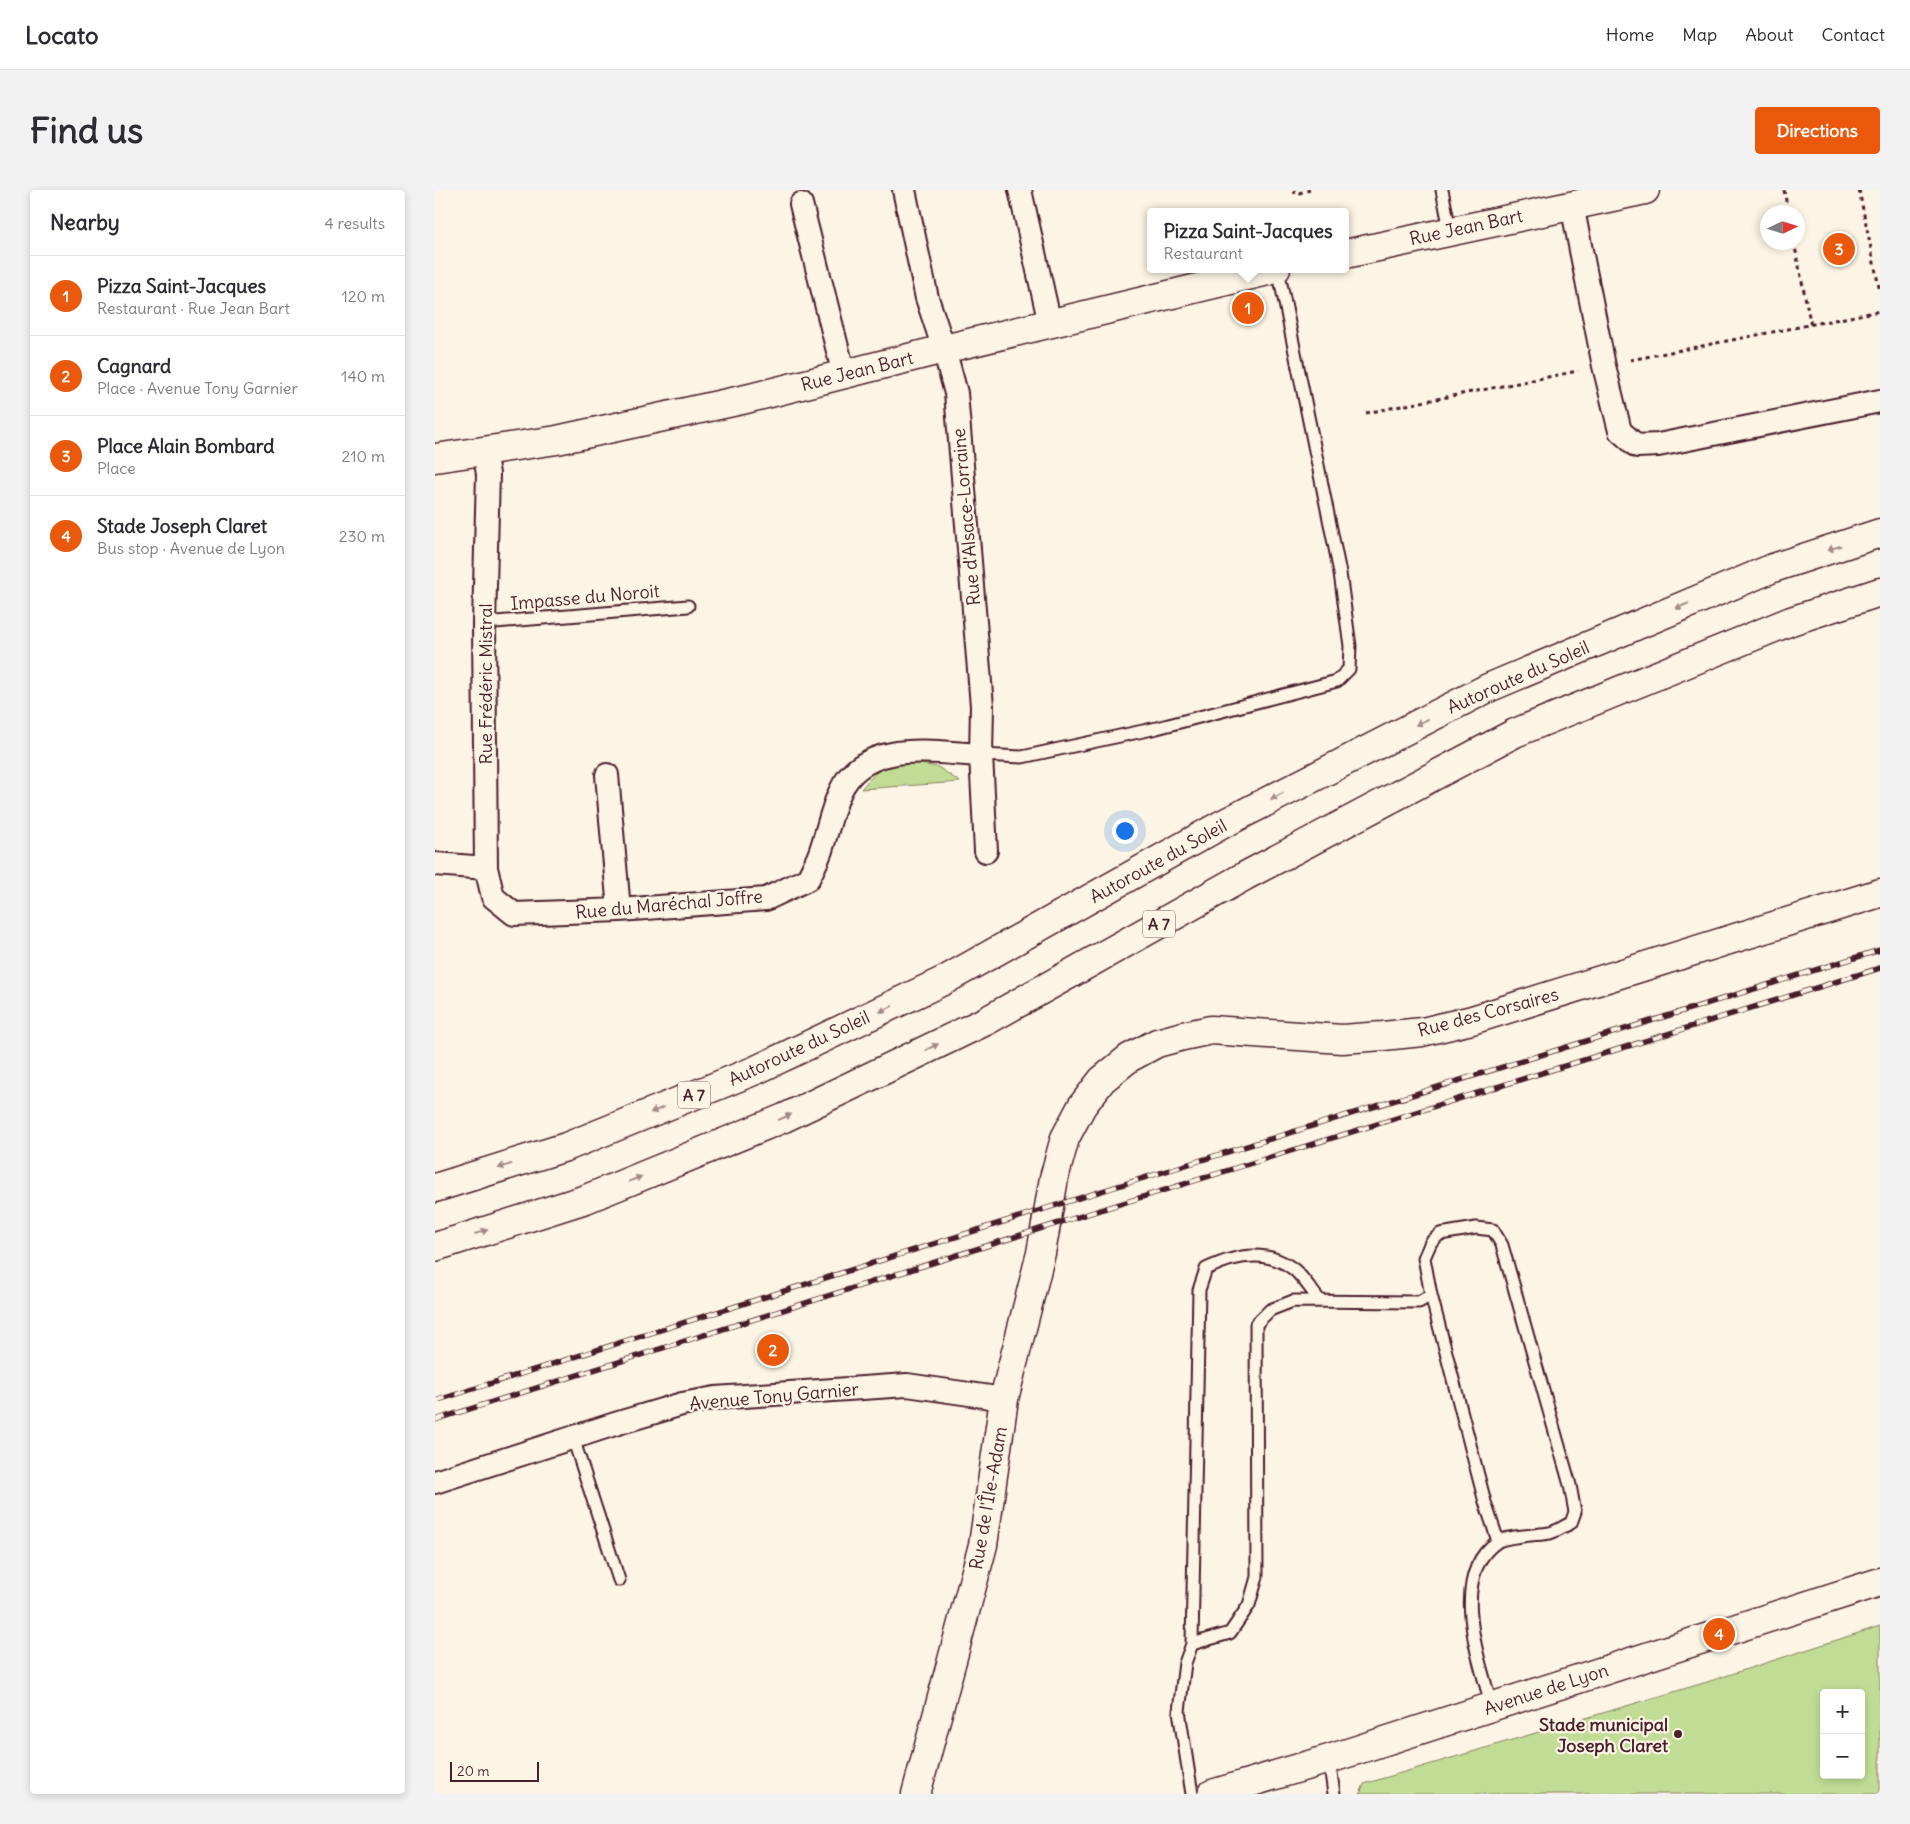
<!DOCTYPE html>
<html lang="en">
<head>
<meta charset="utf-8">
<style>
	body { margin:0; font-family:Delius,sans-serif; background:#f2f2f3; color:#2b2b33 }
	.controls { position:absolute; right:15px; bottom:15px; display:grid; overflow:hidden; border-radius:5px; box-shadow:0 2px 8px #0003 }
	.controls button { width:45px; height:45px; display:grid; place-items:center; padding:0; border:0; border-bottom:1px solid #e1e1e2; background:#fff; color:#2b2b33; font:25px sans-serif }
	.compass { position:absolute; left:1325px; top:15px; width:45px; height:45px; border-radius:50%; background:#fff; box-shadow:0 2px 8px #0003; rotate:86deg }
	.scale { position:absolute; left:15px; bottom:12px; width:89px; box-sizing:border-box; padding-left:5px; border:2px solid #4a1f2b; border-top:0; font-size:14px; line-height:18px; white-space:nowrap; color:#4a1f2b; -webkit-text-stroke:4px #fcf5e5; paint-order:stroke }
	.you { position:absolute; left:689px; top:640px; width:18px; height:18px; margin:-12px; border:4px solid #fff; border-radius:50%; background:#1a73e8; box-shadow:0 0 0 8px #1a73e833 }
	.badge { display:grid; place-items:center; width:32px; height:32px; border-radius:50%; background:#ea580c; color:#fff; font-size:16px; font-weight:700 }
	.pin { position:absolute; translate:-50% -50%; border:2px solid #fff; box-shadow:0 1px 5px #0006 }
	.popup { position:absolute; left:712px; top:18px; width:202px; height:65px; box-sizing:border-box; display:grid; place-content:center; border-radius:5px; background:#fff; filter:drop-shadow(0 1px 4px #0005); font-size:16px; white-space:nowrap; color:#7c7c81 }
	.popup b { font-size:19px; color:#2b2b33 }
	.popup::after { content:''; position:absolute; left:50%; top:100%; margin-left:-10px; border:10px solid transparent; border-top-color:#fff }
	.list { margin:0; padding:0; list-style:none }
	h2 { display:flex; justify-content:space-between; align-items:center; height:65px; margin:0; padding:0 20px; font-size:21px }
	h2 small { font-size:16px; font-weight:400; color:#7c7c81 }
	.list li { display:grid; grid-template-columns:32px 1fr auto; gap:15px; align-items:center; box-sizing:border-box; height:80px; padding:0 20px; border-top:1px solid #e1e1e2 }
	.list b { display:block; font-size:19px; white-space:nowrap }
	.list p { margin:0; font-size:16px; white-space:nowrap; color:#7c7c81 }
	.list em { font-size:16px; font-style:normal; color:#7c7c81 }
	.map { position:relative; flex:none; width:1445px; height:1604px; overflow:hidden; border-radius:5px }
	header { display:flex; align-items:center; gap:30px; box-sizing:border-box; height:70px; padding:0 25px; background:#fff; border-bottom:1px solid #e1e1e2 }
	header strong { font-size:24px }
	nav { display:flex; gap:28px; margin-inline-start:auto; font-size:18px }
	.intro { display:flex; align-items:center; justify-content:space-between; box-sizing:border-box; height:120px; padding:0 30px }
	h1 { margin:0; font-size:35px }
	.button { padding:12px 22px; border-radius:5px; background:#ea580c; color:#fff; font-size:18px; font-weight:700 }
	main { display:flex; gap:30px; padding:0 30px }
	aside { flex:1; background:#fff; border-radius:5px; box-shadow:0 2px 8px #0003 }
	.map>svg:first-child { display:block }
	.green { fill:#c1dd95; stroke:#867e60; fill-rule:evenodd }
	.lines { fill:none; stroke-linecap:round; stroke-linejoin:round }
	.service-casing { stroke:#4a1f2b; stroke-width:15 }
	.minor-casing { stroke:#4a1f2b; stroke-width:26 }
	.tertiary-casing { stroke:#4a1f2b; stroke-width:31 }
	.primary-casing { stroke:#4a1f2b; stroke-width:31 }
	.motorway-casing { stroke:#4a1f2b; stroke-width:31 }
	.path { stroke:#4a1f2b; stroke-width:3; stroke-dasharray:4 4; stroke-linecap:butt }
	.service { stroke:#fcf5e5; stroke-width:11 }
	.minor { stroke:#fcf5e5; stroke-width:22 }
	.tertiary { stroke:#fcf5e5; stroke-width:28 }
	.primary { stroke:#fcf5e5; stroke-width:28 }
	.motorway { stroke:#fcf5e5; stroke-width:28 }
	.rail-casing { stroke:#4a1f2b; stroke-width:5.5 }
	.rail { stroke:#fcf5e5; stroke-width:4; stroke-dasharray:11; stroke-linecap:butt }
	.oneway { fill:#a38a88 }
	.poi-dot { fill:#4a1f2b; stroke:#fcf5e5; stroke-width:2 }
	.labels { text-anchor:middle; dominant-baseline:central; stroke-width:4.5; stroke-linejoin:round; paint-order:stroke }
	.shield { fill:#fcf5e5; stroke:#7f5f63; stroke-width:1 }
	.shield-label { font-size:16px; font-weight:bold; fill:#4a1f2b }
	.street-label { font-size:18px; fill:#4a1f2b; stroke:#fcf5e5 }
	.poi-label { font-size:18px; font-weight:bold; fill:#4a1f2b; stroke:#fcf5e5; text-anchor:end }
</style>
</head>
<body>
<header>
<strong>Locato</strong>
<nav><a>Home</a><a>Map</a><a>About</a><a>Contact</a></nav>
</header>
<div class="intro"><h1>Find us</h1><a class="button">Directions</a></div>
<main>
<aside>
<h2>Nearby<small>4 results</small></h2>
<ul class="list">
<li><span class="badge">1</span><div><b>Pizza Saint-Jacques</b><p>Restaurant · Rue Jean Bart</p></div><em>120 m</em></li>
<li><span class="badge">2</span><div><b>Cagnard</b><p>Place · Avenue Tony Garnier</p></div><em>140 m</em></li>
<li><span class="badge">3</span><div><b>Place Alain Bombard</b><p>Place</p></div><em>210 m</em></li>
<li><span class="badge">4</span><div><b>Stade Joseph Claret</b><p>Bus stop · Avenue de Lyon</p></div><em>230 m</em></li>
</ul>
</aside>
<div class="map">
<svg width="1445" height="1604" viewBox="0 0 1445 1604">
	<rect width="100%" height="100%" fill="#fcf5e5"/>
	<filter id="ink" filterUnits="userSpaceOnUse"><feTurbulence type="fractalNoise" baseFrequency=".02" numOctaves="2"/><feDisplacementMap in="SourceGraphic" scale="10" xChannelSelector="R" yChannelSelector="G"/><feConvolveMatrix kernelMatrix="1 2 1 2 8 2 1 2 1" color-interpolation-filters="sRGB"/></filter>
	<g filter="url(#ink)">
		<!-- green -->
		<path class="green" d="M480 573 503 577 525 592 426 599C446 575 449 576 480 573Z
			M1445 1436V1604H925L929 1594 1272 1492ZM1389 1503H1426V1585H1389Z"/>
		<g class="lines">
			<defs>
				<path id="service" d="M1007 0 1015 40
					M49 433 253 416
					M546 565 587 567 722 538 902 491 914 479 915 456 905 383 843 79
					M996 1105 1050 1312 1063 1351
					M138 1248 184 1390
					M757 1454 764 1100 771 1079C798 1066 830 1058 857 1078 867 1085 876 1100 885 1111
					M894 1569 899 1604
					M757 1604 744 1521 750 1473 757 1454 795 1443 814 1415 822 1387 821 1134 835 1120 858 1111 984 1112 996 1105 989 1068 996 1052 1005 1044 1041 1038 1058 1040 1067 1055 1135 1295 1140 1322 1136 1333C1129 1336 1122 1341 1115 1343 1103 1345 1071 1346 1062 1352 1013 1386 1044 1470 1057 1517"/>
				<path id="minor" d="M469 0 492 108 509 159 521 203 547 516 546 565 551 661
					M585 0 615 134
					M366 14 409 185
					M1137 15 1169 176 1185 241 1202 256 1223 255 1445 211
					M49 261 53 284 49 433 51 678 58 707 79 724 184 720 331 709 373 689C378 678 384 668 387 657 393 639 397 619 405 602 429 548 499 563 546 565
					M172 585 184 720
					M0 674 51 678
					M0 1292 180 1234 247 1214 280 1208 472 1195 569 1209"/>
				<path id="tertiary" d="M910 64 1210 0
					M0 268 122 250 311 209 509 159 841 79
					M481 1604 548 1355 569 1209 606 1063 619 988 630 948 647 916 667 890 694 868 722 853 748 846 776 840 907 849 948 846 987 842 1037 830 1445 703"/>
				<path id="primary" d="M777 1604 894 1569 1445 1392"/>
				<path id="motorway" d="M0 998 131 957 321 880 510 790 786 635 1053 498 1338 378 1445 343
					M0 1057 151 1009 349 928 551 831 810 686 1080 543 1356 431 1445 402"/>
			</defs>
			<!-- service casing -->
			<use href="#service" class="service-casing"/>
			<!-- minor casing -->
			<use href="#minor" class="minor-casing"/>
			<!-- tertiary casing -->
			<use href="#tertiary" class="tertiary-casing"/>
			<!-- primary casing -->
			<use href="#primary" class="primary-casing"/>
			<!-- motorway casing -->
			<use href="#motorway" class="motorway-casing"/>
			<!-- path -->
			<path class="path" d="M859 0 860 4 875 0
				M1349 0 1353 22
				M1424 0 1445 102
				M1359 52 1376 136
				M1195 170 1445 121
				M931 223 1143 181"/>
			<!-- service -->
			<use href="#service" class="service"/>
			<!-- minor -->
			<use href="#minor" class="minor"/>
			<!-- tertiary -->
			<use href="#tertiary" class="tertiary"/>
			<!-- primary -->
			<use href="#primary" class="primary"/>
			<!-- motorway -->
			<use href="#motorway" class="motorway"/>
			<defs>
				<path id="rail" d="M0 1211 641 1009 1445 760
					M0 1230 646 1026 1445 778"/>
			</defs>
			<!-- rail casing -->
			<use href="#rail" class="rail-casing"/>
			<!-- rail -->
			<use href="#rail" class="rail"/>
		</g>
		<!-- one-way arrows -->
		<defs><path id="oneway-solid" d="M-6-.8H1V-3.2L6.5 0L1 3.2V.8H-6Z" transform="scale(1.25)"/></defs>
		<g class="oneway">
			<use href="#oneway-solid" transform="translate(1399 358) rotate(162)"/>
			<use href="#oneway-solid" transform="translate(1247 416) rotate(157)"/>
			<use href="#oneway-solid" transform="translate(987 532) rotate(153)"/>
			<use href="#oneway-solid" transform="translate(842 606) rotate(153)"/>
			<use href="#oneway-solid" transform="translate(451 819) rotate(155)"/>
			<use href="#oneway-solid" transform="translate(497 857) rotate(-26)"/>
			<use href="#oneway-solid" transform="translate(222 920) rotate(158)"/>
			<use href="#oneway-solid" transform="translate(350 927) rotate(-24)"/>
			<use href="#oneway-solid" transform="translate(70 976) rotate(162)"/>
			<use href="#oneway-solid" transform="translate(200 989) rotate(-22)"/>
			<use href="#oneway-solid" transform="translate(46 1042) rotate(-18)"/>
		</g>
	</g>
	<!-- markers -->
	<circle class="poi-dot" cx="1243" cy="1544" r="5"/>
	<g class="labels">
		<!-- shield labels -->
		<g class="shield">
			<rect x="708" y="720.5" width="32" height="27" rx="4"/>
			<rect x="243" y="891.5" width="32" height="27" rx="4"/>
		</g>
		<g class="shield-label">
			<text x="724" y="734">A 7</text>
			<text x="259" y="905">A 7</text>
		</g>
		<!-- street labels -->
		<g class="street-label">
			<text transform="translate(1031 37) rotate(-12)">Rue Jean Bart</text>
			<text transform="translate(422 181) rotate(-14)">Rue Jean Bart</text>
			<text transform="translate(531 327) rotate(-95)">Rue d'Alsace-Lorraine</text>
			<text transform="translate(150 407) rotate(-5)">Impasse du Noroit</text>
			<text transform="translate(1083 487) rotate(-24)">Autoroute du Soleil</text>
			<text transform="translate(50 494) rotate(-90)">Rue Frédéric Mistral</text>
			<text transform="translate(723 671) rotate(-29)">Autoroute du Soleil</text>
			<text transform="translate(234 714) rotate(-5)">Rue du Maréchal Joffre</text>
			<text transform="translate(1053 822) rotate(-15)">Rue des Corsaires</text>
			<text transform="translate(364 858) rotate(-25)">Autoroute du Soleil</text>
			<text transform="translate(339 1206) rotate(-5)">Avenue Tony Garnier</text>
			<text transform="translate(553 1308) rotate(-80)">Rue de l'Île-Adam</text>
			<text transform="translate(1111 1499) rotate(-18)">Avenue de Lyon</text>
		</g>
		<!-- poi labels -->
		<g class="poi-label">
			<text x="1233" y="1534">Stade municipal<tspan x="1233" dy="21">Joseph Claret</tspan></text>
		</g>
	</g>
</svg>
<div class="controls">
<button>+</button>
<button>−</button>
</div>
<svg class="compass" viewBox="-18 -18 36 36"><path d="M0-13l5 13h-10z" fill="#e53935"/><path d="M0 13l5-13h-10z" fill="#7c7c81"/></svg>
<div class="scale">20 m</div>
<div class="you"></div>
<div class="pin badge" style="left:813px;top:118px">1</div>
<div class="popup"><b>Pizza Saint-Jacques</b>Restaurant</div>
<div class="pin badge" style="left:338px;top:1160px">2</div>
<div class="pin badge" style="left:1404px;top:59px">3</div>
<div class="pin badge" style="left:1284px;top:1444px">4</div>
</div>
</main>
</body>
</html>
